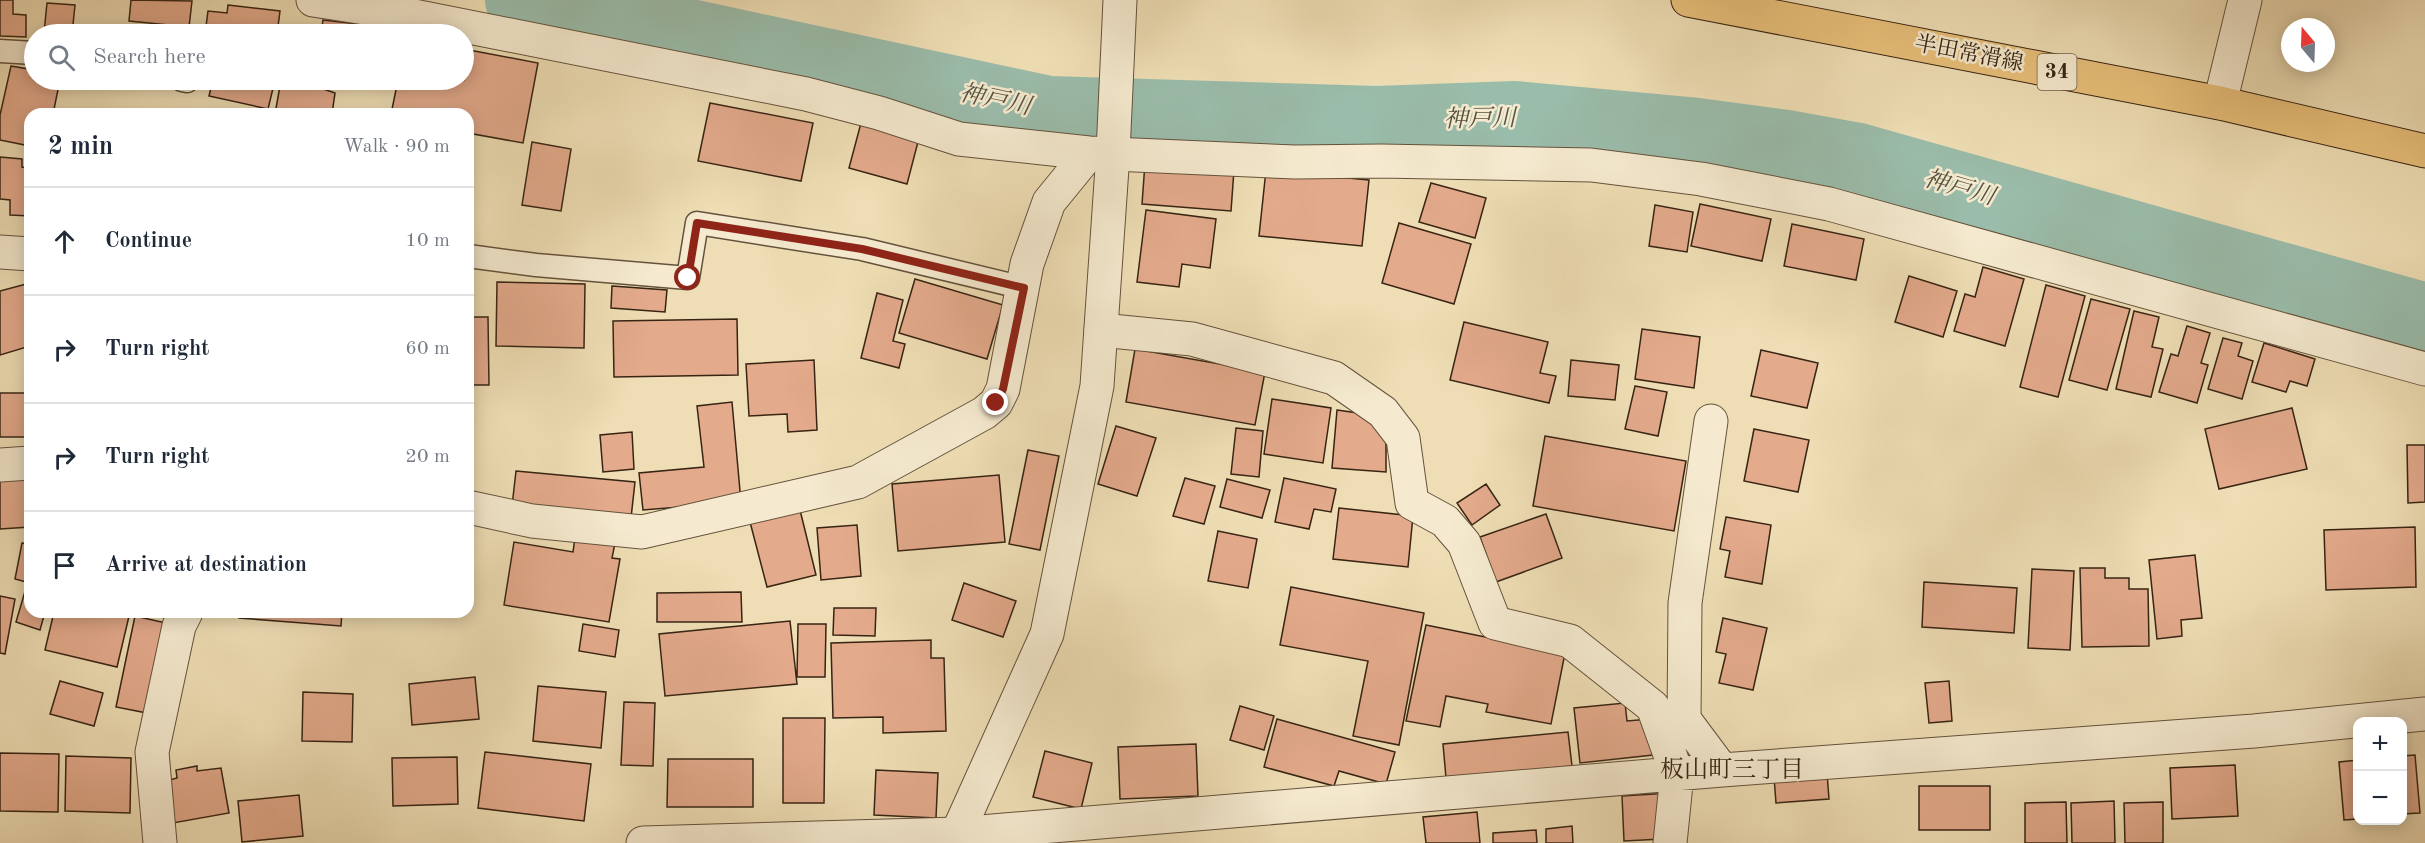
<!DOCTYPE html>
<html lang="en">
<head>
<meta charset="utf-8">
<style>
	body { margin:0; font-family:"Old Standard TT","Noto Serif JP",serif; background:#f6f6f7; color:#1f2937 }
	.controls { position:absolute; right:18px; bottom:18px; display:grid; overflow:hidden; border-radius:12px; box-shadow:0 3px 15px #0003 }
	.controls button { width:54px; height:54px; display:grid; place-items:center; padding:0; border:0; border-bottom:2px solid #e0e1e3; background:#fff; color:#1f2937; font:30px sans-serif }
	.compass { position:absolute; left:2281px; top:18px; width:54px; height:54px; border-radius:50%; background:#fff; box-shadow:0 3px 15px #0003; rotate:341deg }
	.stop { position:absolute; width:18px; height:18px; margin:-14px; border:4px solid #8f2418; border-radius:50%; background:#fff }
	.stop.end { background:#8f2418; border-color:#fff; box-shadow:0 2px 6px #0008 }
	.list { margin:0; padding:0; list-style:none }
	h2 { display:flex; justify-content:space-between; align-items:center; height:78px; margin:0; padding:0 24px; font-size:26px }
	h2 small { font-size:20px; font-weight:400; color:#747a83 }
	.list li { display:grid; grid-template-columns:39px 1fr auto; gap:18px; align-items:center; box-sizing:border-box; height:108px; padding:0 24px; border-top:2px solid #e0e1e3 }
	.list b { display:block; font-size:22px; white-space:nowrap }
	.list em { font-size:20px; font-style:normal; color:#747a83 }
	.icon { flex:none; width:33px; height:33px; fill:none; stroke:currentColor; stroke-width:2; stroke-linecap:round; stroke-linejoin:round }
	.map { position:relative; flex:none; width:2425px; height:843px; overflow:hidden }
	.search { position:absolute; background:#fff; box-shadow:0 3px 15px #0003; left:24px; top:24px; width:450px; height:66px; display:flex; align-items:center; gap:15px; box-sizing:border-box; padding:0 21px; border-radius:33px; color:#747a83; font-size:22px }
	.panel { position:absolute; background:#fff; box-shadow:0 3px 15px #0003; left:24px; top:108px; width:450px; height:510px; border-radius:18px }
	.map>svg:first-child { display:block }
	.lines { fill:none; stroke-linecap:round; stroke-linejoin:round }
	.river { stroke:#9abcaa; stroke-width:74 }
	.building { fill:#e3aa8c; stroke:#372413; stroke-width:1.5 }
	.service-casing { stroke:#65523c; stroke-width:25 }
	.minor-casing { stroke:#65523c; stroke-width:35 }
	.tertiary-casing { stroke:#65523c; stroke-width:35 }
	.primary-casing { stroke:#372413; stroke-width:35 }
	.service { stroke:#f5eacf; stroke-width:22 }
	.minor { stroke:#f5eacf; stroke-width:33 }
	.tertiary { stroke:#f5eacf; stroke-width:33 }
	.primary { stroke:#e8bf7a; stroke-width:33 }
	.route { stroke:#8f2418; stroke-width:8 }
	.labels { text-anchor:middle; dominant-baseline:central; stroke-width:5; stroke-linejoin:round; paint-order:stroke }
	.shield { fill:#f5eacf; stroke:#705f4b; stroke-width:1.5 }
	.shield-label { font-size:21px; font-weight:bold; fill:#372413 }
	.street-label { font-size:22px; fill:#372413; stroke:#f5eacf }
	.water-label { font-size:24px; font-style:italic; fill:#555240; stroke:#f5eacf }
	.neighbourhood-label { font-size:24px; fill:#372413; stroke:#f5eacf }
</style>
</head>
<body>
<div class="map">
<svg width="2425" height="843" viewBox="0 0 2425 843">
	<rect width="100%" height="100%" fill="#efdeb5"/>
	<filter id="stains"><feTurbulence type="fractalNoise" baseFrequency=".00333" numOctaves="4"/><feColorMatrix values="0 0 0 0 .2 0 0 0 0 .09 0 0 0 0 .02 0 0 0 .5 -.17"/></filter>
	<radialGradient id="worn" r=".72"><stop offset=".6" stop-color="#630" stop-opacity="0"/><stop offset="1" stop-color="#630" stop-opacity=".3"/></radialGradient>
	<g class="lines">
		<!-- river -->
		<path class="river" d="M522 0 1048 113 1377 123 1515 118 1689 134 1786 147 1858 160 2425 320"/>
	</g>
	<!-- building -->
	<path class="building" d="M0 0H13V14L26 15V37L0 36Z
		M131 0 192 1 189 27 129 21Z
		M47 3 75 5 72 34 44 33Z
		M228 5 280 11 277 34H205L208 11 227 13Z
		M323 20 367 25 366 34H321Z
		M464 49 538 63 523 143 468 133V114H391L398 80H464Z
		M11 66 34 70V80H60L53 114H30V146L0 140V115Z
		M213 80H275L268 109 209 96Z
		M281 80H298L335 93 332 114H275Z
		M710 103 813 123 801 181 698 161Z
		M861 123 919 138 907 184 849 168Z
		M532 142 571 149 561 211 522 205Z
		M0 157 22 159V167L30 168V216L10 215V200L0 199Z
		M1145 163 1234 170 1231 211 1142 204Z
		M1266 170 1369 180 1362 246 1259 236Z
		M1431 183 1486 198 1475 238 1419 222Z
		M1700 204 1771 219 1762 261 1691 246Z
		M1655 205 1693 212 1687 252 1649 246Z
		M1146 210 1216 219 1210 268 1182 264 1179 287 1137 282Z
		M1399 223 1471 244 1454 304 1382 283Z
		M1792 224 1864 239 1856 280 1784 266Z
		M1983 267 2024 279 2005 346 1954 331 1965 294 1975 297Z
		M1909 276 1957 291 1943 337 1895 322Z
		M915 279 1003 305 987 359 899 333Z
		M497 282 585 284 584 348 496 346Z
		M30 283V346L0 355V291Z
		M2046 285 2085 296 2058 397 2020 387Z
		M612 286 667 290 665 312 611 308Z
		M877 293 903 300 893 341 905 344 899 368 861 358Z
		M2091 299 2130 309 2107 390 2069 380Z
		M2134 311 2159 317 2152 347 2163 349 2151 397 2116 389Z
		M468 317H488L489 385H468Z
		M737 319 738 375 614 377 613 321Z
		M1464 322 1548 342 1540 373 1556 376 1549 403 1450 380Z
		M2187 326 2210 333 2201 363 2208 365 2197 403 2159 392 2171 354 2178 356Z
		M1642 329 1700 337 1694 388 1635 379Z
		M2223 338 2242 343 2238 356 2253 361 2242 399 2208 389Z
		M2264 343 2315 359 2307 386 2290 381 2286 392 2252 382Z
		M1135 349 1265 372 1255 425 1126 402Z
		M1761 350 1818 363 1807 408 1751 396Z
		M814 360 817 430 788 432 787 414 749 416 746 364Z
		M1571 360 1619 365 1615 400 1568 396Z
		M1635 386 1667 392 1658 436 1625 429Z
		M0 393H30V437H0Z
		M1272 399 1331 408 1323 463 1264 454Z
		M732 402 741 502 643 510 639 473 704 467 697 406Z
		M2292 408 2307 469 2219 489 2205 429Z
		M1337 410 1372 415 1386 442V472L1332 468Z
		M1116 426 1156 438 1137 496 1098 484Z
		M1236 428 1263 431 1259 477 1231 474Z
		M1754 429 1809 440 1798 492 1744 481Z
		M632 432 634 469 603 472 600 435Z
		M1545 436 1686 461 1674 531 1533 506Z
		M2407 445H2425V502L2408 503Z
		M1028 450 1059 456 1040 550 1009 544Z
		M516 471 635 482 631 518 512 506Z
		M30 472V527L0 529V475Z
		M999 475 1005 542 898 551 892 484Z
		M1185 478 1215 486 1204 524 1173 516Z
		M1284 478 1336 489 1331 512 1314 509 1309 529 1275 522Z
		M1227 479 1270 490 1262 518 1220 507Z
		M1486 484 1500 505 1472 525 1457 503Z
		M1339 508 1413 516 1408 567 1333 559Z
		M800 510 816 575 767 587 750 522Z
		M1546 514 1562 558 1496 582 1480 537Z
		M1726 517 1771 525 1762 584 1725 577 1730 551 1720 549Z
		M857 525 861 576 821 580 817 528Z
		M2415 527 2416 587 2326 590 2324 530Z
		M1218 531 1257 539 1248 588 1208 581Z
		M575 537 615 543 612 558 620 559 609 622 504 605 514 542 573 552Z
		M22 543 30 544V583L15 579Z
		M2195 555 2202 618 2181 620 2182 636 2157 639 2149 560Z
		M2080 568H2105V578H2129V589H2148L2149 646 2082 647Z
		M2032 569 2074 571 2070 650 2028 648Z
		M1924 582 2017 588 2014 633 1922 627Z
		M964 583 1016 601 1003 637 952 620Z
		M1291 587 1424 613 1399 745 1353 736 1368 661 1280 645Z
		M26 588 30 589V612H45L40 630 16 622Z
		M741 592 742 622H657V593Z
		M0 596 15 599 5 654 0 653Z
		M834 608H876L875 636 833 635Z
		M54 612H130L117 667 45 650Z
		M239 612H342L341 626 239 618Z
		M135 616 166 623 147 713 116 707Z
		M1723 618 1767 628 1753 690 1719 683 1726 654 1716 652Z
		M790 621 797 684 665 696 659 634Z
		M583 624 619 630 615 657 579 651Z
		M798 624H826L825 677H797Z
		M1426 625 1565 653 1551 724 1486 712 1488 704 1446 696 1440 727 1406 721Z
		M931 640V658H944L946 731 883 733V717L833 718 831 643Z
		M475 677 479 719 412 725 409 684Z
		M60 681 103 693 94 726 50 714Z
		M1949 681 1952 721 1929 723 1925 683Z
		M538 686 606 692 601 748 533 741Z
		M303 692 353 694 352 742 302 741Z
		M624 702 655 703 653 766 621 765Z
		M1625 703 1627 721 1650 719 1653 755 1580 763 1574 708Z
		M1240 706 1274 716 1264 750 1230 740Z
		M783 718H825L824 803H783Z
		M1277 719 1395 752 1386 784 1339 771 1334 786 1264 767Z
		M1568 732 1572 766 1446 778 1443 744Z
		M1196 744 1198 796 1120 799 1118 747Z
		M1045 751 1092 763 1081 809 1033 797Z
		M485 752 591 764 584 821 478 808Z
		M0 753 59 754 58 812 0 811Z
		M2415 755 2420 813 2402 814V756Z
		M66 756 131 758 130 813 65 811Z
		M457 757 458 804 393 806 392 758Z
		M668 759H753V807H667Z
		M2358 760V819L2344 820 2339 762Z
		M2235 765 2238 816 2172 819 2170 768Z
		M197 766V771L221 768 229 813 173 823 166 781 177 778 176 770Z
		M876 770 938 773 936 818 874 815Z
		M1827 773 1829 799 1776 803 1774 777Z
		M1919 786H1990V830H1919Z
		M1671 793 1662 839 1624 841 1622 796Z
		M299 795 303 836 242 842 238 801Z
		M2114 801 2115 843H2072L2071 803Z
		M2066 802 2067 843H2025V803Z
		M2163 802V843H2125L2124 803Z
		M1477 812 1480 843H1426L1423 817Z
		M1572 826 1573 843H1546V829Z
		M1536 830 1537 843H1493V833Z"/>
	<g class="lines">
		<defs>
			<path id="service" d="M0 51 34 53
				M182 80 187 81
				M468 256 536 265 688 278 697 223 862 249 1024 288"/>
			<path id="minor" d="M313 0 404 14 806 94 879 113 959 139 1089 153 1295 162 1381 161 1591 165 1701 179 1829 204 2425 369
				M2220 103 2245 0
				M0 252 30 254
				M1101 330 1192 339 1334 378 1383 412 1403 438 1412 503 1445 521 1464 543 1495 623 1570 641 1653 707 1677 774 1670 843
				M1711 421 1685 603 1684 719 1722 770
				M0 465 30 463
				M468 507 532 521 642 532 858 482 984 413 996 403 1003 389 1027 264 1049 202 1089 153
				M160 843 152 752 179 626 186 612
				M643 843 957 834 1722 770 2254 731 2425 714"/>
			<path id="tertiary" d="M953 843 1047 634 1097 386 1113 153 1120 0"/>
			<path id="primary" d="M1688 0 2220 103 2425 151"/>
		</defs>
		<!-- service casing -->
		<use href="#service" class="service-casing"/>
		<!-- minor casing -->
		<use href="#minor" class="minor-casing"/>
		<!-- tertiary casing -->
		<use href="#tertiary" class="tertiary-casing"/>
		<!-- primary casing -->
		<use href="#primary" class="primary-casing"/>
		<!-- service -->
		<use href="#service" class="service"/>
		<!-- minor -->
		<use href="#minor" class="minor"/>
		<!-- tertiary -->
		<use href="#tertiary" class="tertiary"/>
		<!-- primary -->
		<use href="#primary" class="primary"/>
	</g>
	<g class="lines">
		<!-- route -->
		<path class="route" d="M688 278 697 223 862 249 1024 288 1003 389 996 403"/>
	</g>
	<g class="labels">
		<!-- shield labels -->
		<rect class="shield" x="2037.5" y="54" width="39" height="36" rx="4.5"/>
		<g class="shield-label">
			<text x="2057" y="72">34</text>
		</g>
		<!-- street labels -->
		<g class="street-label">
			<text transform="translate(1969 54) rotate(11)">半田常滑線</text>
		</g>
		<!-- water labels -->
		<g class="water-label">
			<text transform="translate(995 101) rotate(12)">神戸川</text>
			<text transform="translate(1480 120) rotate(-1)">神戸川</text>
			<text transform="translate(1959 189) rotate(16)">神戸川</text>
		</g>
		<!-- neighbourhood labels -->
		<g class="neighbourhood-label">
			<text x="1732" y="771">板山町三丁目</text>
		</g>
	</g>
	<rect width="100%" height="100%" filter="url(#stains)"/>
	<rect width="100%" height="100%" fill="url(#worn)"/>
</svg>
<div class="controls">
<button>+</button>
<button>−</button>
</div>
<svg class="compass" viewBox="-18 -18 36 36"><path d="M0-13l5 13h-10z" fill="#e53935"/><path d="M0 13l5-13h-10z" fill="#747a83"/></svg>
<div class="stop" style="left:688px;top:278px"></div>
<div class="stop end" style="left:996px;top:403px"></div>
<div class="search"><svg class="icon" aria-label="search" viewBox="0 0 24 24"><circle cx="10" cy="10" r="6"/><path d="M15 15l6 6"/></svg>Search here</div>
<section class="panel">
<h2>2 min<small>Walk · 90 m</small></h2>
<ul class="list">
<li><svg class="icon" aria-label="ahead" viewBox="0 0 24 24"><path d="M12 20V5M6 11l6-6 6 6"/></svg><div><b>Continue</b></div><em>10 m</em></li>
<li><svg class="icon" aria-label="right" viewBox="0 0 24 24"><path d="M7 20v-9h11M14 6l5 5-5 5"/></svg><div><b>Turn right</b></div><em>60 m</em></li>
<li><svg class="icon" aria-label="right" viewBox="0 0 24 24"><path d="M7 20v-9h11M14 6l5 5-5 5"/></svg><div><b>Turn right</b></div><em>20 m</em></li>
<li><svg class="icon" aria-label="arrive" viewBox="0 0 24 24"><path d="M6 21V4h12l-3 4 3 4H6"/></svg><div><b>Arrive at destination</b></div></li>
</ul>
</section>
</div>
</body>
</html>
